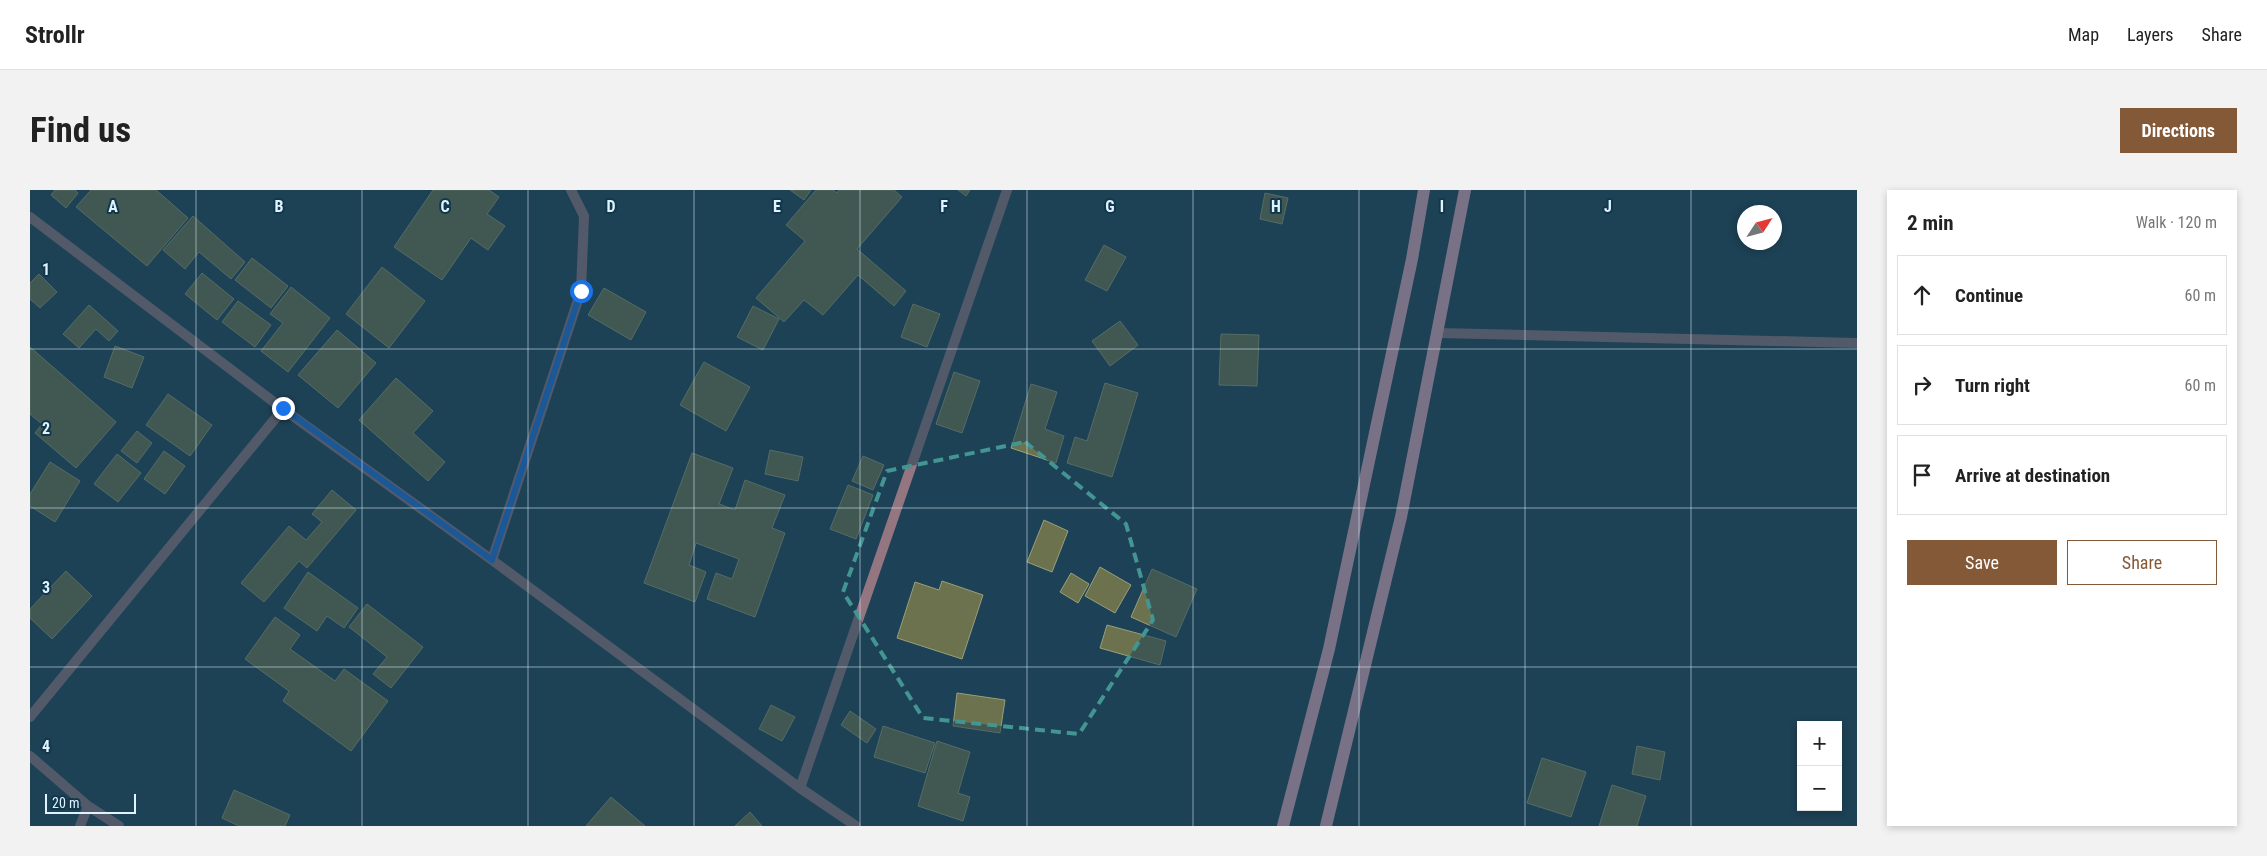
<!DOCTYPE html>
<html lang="en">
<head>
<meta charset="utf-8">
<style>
	body { margin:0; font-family:"Roboto Condensed",sans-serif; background:#f2f2f2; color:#222 }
	.controls { position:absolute; right:15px; bottom:15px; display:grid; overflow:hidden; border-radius:0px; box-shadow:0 2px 8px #0003 }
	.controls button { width:45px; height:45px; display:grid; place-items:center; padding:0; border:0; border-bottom:1px solid #e0e0e0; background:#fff; color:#222; font:25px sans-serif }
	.compass { position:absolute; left:1707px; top:15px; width:45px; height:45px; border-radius:50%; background:#fff; box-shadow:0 2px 8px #0003; rotate:54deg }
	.scale { position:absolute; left:15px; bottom:12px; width:91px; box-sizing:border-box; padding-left:5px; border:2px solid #def2ff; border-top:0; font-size:14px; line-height:18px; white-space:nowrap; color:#def2ff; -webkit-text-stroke:4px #12374b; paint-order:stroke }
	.stop { position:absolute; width:15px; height:15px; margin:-11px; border:4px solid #1a73e8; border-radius:50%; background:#fff }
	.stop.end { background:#1a73e8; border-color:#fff; box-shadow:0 1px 5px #0008 }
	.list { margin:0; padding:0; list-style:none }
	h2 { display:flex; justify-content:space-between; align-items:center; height:65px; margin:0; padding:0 20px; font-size:21px }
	h2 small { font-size:16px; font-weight:400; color:#767676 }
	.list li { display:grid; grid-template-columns:32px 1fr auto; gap:15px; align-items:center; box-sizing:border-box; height:80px; margin:0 10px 10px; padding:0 10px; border:1px solid #e0e0e0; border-radius:0px }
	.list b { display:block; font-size:19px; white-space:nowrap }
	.list em { font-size:16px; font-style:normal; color:#767676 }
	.actions { display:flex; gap:10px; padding:15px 20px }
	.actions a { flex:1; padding:11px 0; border:1px solid #845938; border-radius:0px; text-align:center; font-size:18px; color:#845938 }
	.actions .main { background:#845938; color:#fff }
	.icon { flex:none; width:28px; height:28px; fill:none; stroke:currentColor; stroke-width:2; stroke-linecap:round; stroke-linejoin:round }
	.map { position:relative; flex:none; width:1827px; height:636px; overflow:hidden; border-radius:0px }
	header { display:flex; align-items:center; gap:30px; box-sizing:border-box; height:70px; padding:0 25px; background:#fff; border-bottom:1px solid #e0e0e0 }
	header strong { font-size:24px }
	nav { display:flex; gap:28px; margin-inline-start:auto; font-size:18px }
	.intro { display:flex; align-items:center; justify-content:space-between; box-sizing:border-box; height:120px; padding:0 30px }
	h1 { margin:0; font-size:35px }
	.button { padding:12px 22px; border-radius:0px; background:#845938; color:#fff; font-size:18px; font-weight:700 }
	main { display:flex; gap:30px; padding:0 30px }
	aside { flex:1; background:#fff; border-radius:0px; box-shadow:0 2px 8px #0003 }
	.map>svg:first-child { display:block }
	.building { fill:#6c724e; stroke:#99a079 }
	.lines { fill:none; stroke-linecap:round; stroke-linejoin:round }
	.minor { stroke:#937680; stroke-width:10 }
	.primary { stroke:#e8adc2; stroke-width:12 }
	.route { stroke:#1a73e8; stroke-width:6 }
	.marked { fill:none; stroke:#439592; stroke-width:4; stroke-dasharray:10 6; stroke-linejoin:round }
	.grid { fill:none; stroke:#def2ff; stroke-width:1; stroke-opacity:0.55 }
	.grid-label { font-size:16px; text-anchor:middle; font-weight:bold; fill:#def2ff; stroke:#12374b; stroke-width:4; stroke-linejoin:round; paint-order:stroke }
</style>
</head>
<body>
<header>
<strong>Strollr</strong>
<nav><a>Map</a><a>Layers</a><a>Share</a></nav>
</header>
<div class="intro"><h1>Find us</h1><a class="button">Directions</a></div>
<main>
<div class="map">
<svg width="1827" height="636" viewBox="0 0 1827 636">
	<rect width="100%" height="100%" fill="#1d4156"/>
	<!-- building -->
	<path class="building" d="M25 0H45L48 3 36 18 21 5Z
		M61 0H126L158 28 117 76 46 17Z
		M403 0H459L469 7 457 24 475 36 458 60 441 48 412 90 364 57Z
		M760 0H781L774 10Z
		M786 0H803L807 3 809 0H864L872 7 827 59 876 101 864 116 828 85 793 125 774 110 754 132 726 108 775 51 756 35Z
		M928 0H940L936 6Z
		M1235 3 1258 8 1252 34 1230 29Z
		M163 26 215 72 201 89 169 62 155 79 133 60Z
		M1074 55 1096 67 1077 101 1055 90Z
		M222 68 258 96 241 118 205 90Z
		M352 77 395 111 359 158 316 124Z
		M172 83 204 109 187 130 155 104Z
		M9 84 27 102 10 118 0 109V93Z
		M261 97 300 128 258 182 231 161 253 133 240 124Z
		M574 98 616 122 601 150 558 125Z
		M208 111 241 135 225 157 192 132Z
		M883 114 910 124 897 157 871 147Z
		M59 115 88 141 79 151 66 139 49 158 33 144Z
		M723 116 749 129 733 160 707 147Z
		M1090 131 1108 155 1080 176 1062 151Z
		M307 140 346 173 308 218 268 185Z
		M1191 144 1229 145 1227 196 1189 195Z
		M85 156 114 167 102 198 74 187Z
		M0 157 86 232 46 278 5 243 12 234 0 224Z
		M674 172 720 197 696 241 650 215Z
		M924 182 950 191 932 243 906 234Z
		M366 188 403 221 383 243 415 272 398 291 329 230Z
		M1075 193 1108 203 1082 287 1037 273 1045 247 1057 251Z
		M1001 194 1027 202 1015 239 1034 246 1026 273 981 258Z
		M138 204 182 235 160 266 116 235Z
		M107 241 122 253 107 273 91 261Z
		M740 260 773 267 768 291 735 284Z
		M134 261 155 276 135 304 114 289Z
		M662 263 703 278 689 314 705 320 715 290 755 305 742 338 755 343 725 427 677 409 686 383 702 389 709 369 666 353 659 375 676 382 665 412 614 393Z
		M87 264 111 283 88 312 64 294Z
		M833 266 854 275 843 300 822 291Z
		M20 272 50 291 25 332 0 316V304Z
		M818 295 843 305 826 349 800 339Z
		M302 300 326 320 277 378 269 371 234 412 211 393 259 336 276 350 292 332 282 324Z
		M1014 330 1038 341 1022 382 997 372Z
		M1070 377 1101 395 1085 423 1055 406Z
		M1122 379 1167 399 1146 447 1101 427Z
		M36 381 62 406 22 449 0 428V419Z
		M278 382 328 418 314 438 297 426 287 441 254 418Z
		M1041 383 1059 394 1048 413 1030 402Z
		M912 391 953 405 932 469 867 448 885 392 909 400Z
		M337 414 393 457 361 498 343 484 357 467 319 437Z
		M245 427 270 445 260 459 305 491 314 479 358 511 321 561 253 511 259 501 215 469Z
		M1077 435 1136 451 1130 475 1070 458Z
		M927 503 975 510 970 543 923 536Z
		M741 515 765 527 752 551 729 539Z
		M820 521 846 539 837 553 811 535Z
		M853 536 905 553 895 583 844 567Z
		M907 551 940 562 928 603 940 607 933 631 888 616Z
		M1607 556 1635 562 1630 590 1602 584Z
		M1512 568 1556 582 1541 627 1497 613Z
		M1582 595 1616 606 1607 636H1569Z
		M204 600 260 625 255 636H209L192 628Z
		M581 607 615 636H556Z
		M720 622 732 636H705Z"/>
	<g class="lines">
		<!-- minor -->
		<path class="minor" d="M0 27 253 219 462 370 770 598 826 636
			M1408 143 1827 153
			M462 370 551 101 554 26 541 0
			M0 527 253 219
			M0 566 58 616 89 636
			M770 598 977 0
			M50 636 58 616"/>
		<!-- primary -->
		<path class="primary" d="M1253 636 1299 459 1382 69 1394 0
			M1296 636 1371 327 1435 0"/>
	</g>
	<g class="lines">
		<!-- route -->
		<path class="route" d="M253 218 462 370 551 101"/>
	</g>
	<!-- marked area -->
	<path d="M0 0H1827V636H0ZM995 252 1096 334 1123 430 1049 544 893 528 813 402 857 281Z" fill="#1d4156" fill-opacity=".55" fill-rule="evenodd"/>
	<path class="marked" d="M995 252 1096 334 1123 430 1049 544 893 528 813 402 857 281Z"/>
	<!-- grid -->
	<path class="grid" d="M166 0V636M332 0V636M498 0V636M664 0V636M830 0V636M997 0V636M1163 0V636M1329 0V636M1495 0V636M1661 0V636M0 159H1827M0 318H1827M0 477H1827"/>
	<g class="grid-label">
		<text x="83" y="22">A</text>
		<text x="249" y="22">B</text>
		<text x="415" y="22">C</text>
		<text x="581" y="22">D</text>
		<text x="747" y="22">E</text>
		<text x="914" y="22">F</text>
		<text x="1080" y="22">G</text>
		<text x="1246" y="22">H</text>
		<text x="1412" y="22">I</text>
		<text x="1578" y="22">J</text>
		<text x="16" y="85">1</text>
		<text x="16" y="244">2</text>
		<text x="16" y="403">3</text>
		<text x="16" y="562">4</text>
	</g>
</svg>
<div class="controls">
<button>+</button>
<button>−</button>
</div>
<svg class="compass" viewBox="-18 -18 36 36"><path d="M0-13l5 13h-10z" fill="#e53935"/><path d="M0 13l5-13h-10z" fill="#767676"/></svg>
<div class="scale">20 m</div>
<div class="stop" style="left:551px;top:101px"></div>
<div class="stop end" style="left:253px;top:218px"></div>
</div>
<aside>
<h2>2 min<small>Walk · 120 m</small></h2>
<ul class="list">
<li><svg class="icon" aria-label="ahead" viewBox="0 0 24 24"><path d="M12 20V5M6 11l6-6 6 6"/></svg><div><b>Continue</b></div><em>60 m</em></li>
<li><svg class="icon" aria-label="right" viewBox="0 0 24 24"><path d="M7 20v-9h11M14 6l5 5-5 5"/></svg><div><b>Turn right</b></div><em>60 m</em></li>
<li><svg class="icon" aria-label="arrive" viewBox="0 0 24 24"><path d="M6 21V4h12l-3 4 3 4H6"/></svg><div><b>Arrive at destination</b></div></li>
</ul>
<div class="actions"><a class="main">Save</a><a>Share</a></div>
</aside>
</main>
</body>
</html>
